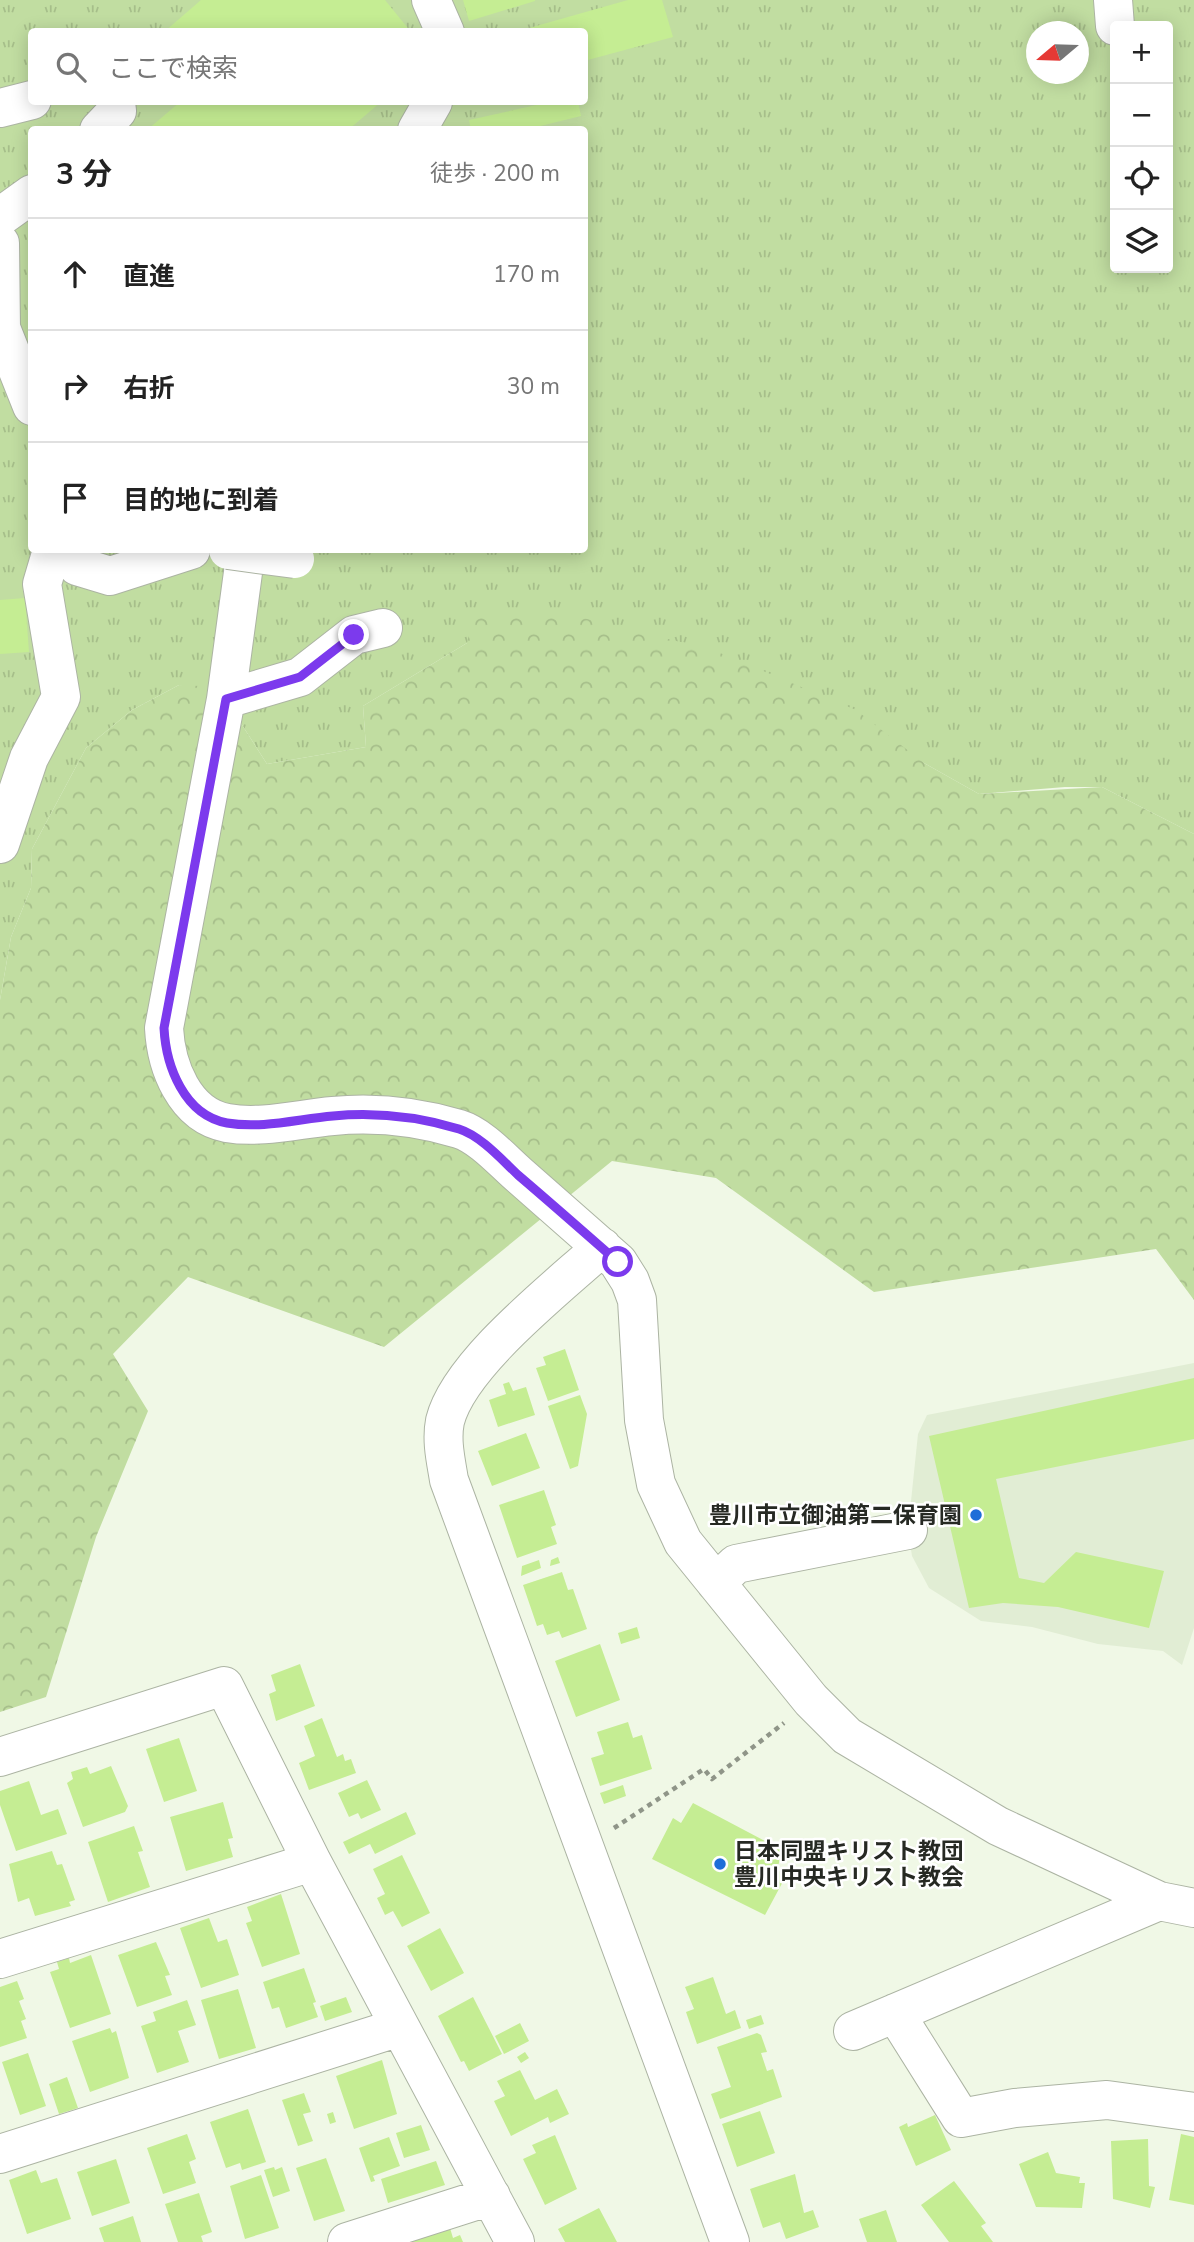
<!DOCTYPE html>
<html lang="ja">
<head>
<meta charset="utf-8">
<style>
	body { margin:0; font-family:"Nunito Sans","Noto Sans JP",sans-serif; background:#f6f6f6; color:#222 }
	.controls { position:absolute; right:21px; top:21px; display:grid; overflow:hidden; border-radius:7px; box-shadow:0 4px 18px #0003 }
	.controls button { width:63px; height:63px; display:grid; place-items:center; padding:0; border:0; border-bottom:2px solid #e0e0e0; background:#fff; color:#222; font:35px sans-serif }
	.compass { position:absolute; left:1026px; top:21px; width:63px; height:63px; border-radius:50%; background:#fff; box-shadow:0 4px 18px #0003; rotate:251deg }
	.stop { position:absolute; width:21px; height:21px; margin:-16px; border:5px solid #7c3aed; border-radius:50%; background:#fff }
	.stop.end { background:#7c3aed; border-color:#fff; box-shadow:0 2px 7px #0008 }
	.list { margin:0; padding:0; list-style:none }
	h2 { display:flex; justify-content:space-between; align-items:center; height:91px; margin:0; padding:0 28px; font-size:30px }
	h2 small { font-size:23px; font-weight:400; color:#767676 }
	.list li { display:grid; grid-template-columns:46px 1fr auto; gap:21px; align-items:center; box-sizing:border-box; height:112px; padding:0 28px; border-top:2px solid #e0e0e0 }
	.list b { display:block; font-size:26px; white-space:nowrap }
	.list em { font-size:23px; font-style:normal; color:#767676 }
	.icon { flex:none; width:38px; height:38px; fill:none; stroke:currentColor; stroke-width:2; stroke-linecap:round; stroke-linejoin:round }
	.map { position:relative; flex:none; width:1194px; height:2242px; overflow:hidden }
	.search { position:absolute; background:#fff; box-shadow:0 4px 18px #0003; left:28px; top:28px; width:560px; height:77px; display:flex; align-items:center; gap:18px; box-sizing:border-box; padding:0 24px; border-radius:7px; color:#767676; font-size:26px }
	.panel { position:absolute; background:#fff; box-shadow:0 4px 18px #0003; left:28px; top:126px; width:560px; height:427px; border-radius:7px }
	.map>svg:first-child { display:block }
	.built { fill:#e1edd4 }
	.grass { fill:url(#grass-tufts); fill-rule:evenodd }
	.forest { fill:url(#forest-crowns) }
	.building { fill:#c5ed93 }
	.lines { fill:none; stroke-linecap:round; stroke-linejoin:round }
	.minor-casing { stroke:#acb4a3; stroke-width:40 }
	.path { stroke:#8f9588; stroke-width:4.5; stroke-dasharray:5 5; stroke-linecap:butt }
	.minor { stroke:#fff; stroke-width:38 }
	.minor-bridge-casing { stroke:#acb4a3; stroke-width:40; stroke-linecap:butt }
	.minor-bridge { stroke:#fff; stroke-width:38 }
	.route { stroke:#7c3aed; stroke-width:9 }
	.poi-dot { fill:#1e6ed8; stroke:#fff; stroke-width:2.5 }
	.labels { text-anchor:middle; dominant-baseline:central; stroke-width:5; stroke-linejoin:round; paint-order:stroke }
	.poi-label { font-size:23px; font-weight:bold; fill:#262923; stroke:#fff; text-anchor:end }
</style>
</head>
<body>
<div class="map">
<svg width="1194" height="2242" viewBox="0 0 1194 2242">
	<defs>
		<pattern id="grass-tufts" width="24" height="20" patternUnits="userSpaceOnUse" patternTransform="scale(1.75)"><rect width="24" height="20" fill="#c1dda1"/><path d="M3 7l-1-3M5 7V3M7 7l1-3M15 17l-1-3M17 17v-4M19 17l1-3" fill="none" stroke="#a6be8a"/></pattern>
		<pattern id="forest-crowns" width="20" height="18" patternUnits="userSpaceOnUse" patternTransform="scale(1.75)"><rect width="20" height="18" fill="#c1dda1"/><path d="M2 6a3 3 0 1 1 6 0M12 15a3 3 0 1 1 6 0" fill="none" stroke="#a6be8a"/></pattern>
	</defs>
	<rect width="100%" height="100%" fill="#f0f8e6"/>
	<!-- built -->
	<path class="built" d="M1194 1363V1628L1182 1665 1163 1651 1098 1644 1032 1627 981 1621 929 1588 912 1556 908 1530 918 1434 927 1415Z"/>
	<!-- grass -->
	<path class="grass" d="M0 0H1194V834L1102 787H1065L979 794 924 763 467 643 363 706 366 747 267 764 226 700 179 685 132 710 86 748 32 849 31 888 11 937 0 1000ZM1115 26H1168V268H1115ZM32 32H584V102H32ZM1036 32H1078V74H1036ZM32 130H584V550H32Z"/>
	<!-- forest -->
	<path class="forest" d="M474 614 575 616 713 650 856 710 924 763 979 794 1102 787 1194 834V1300L1156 1249 874 1292 716 1178 612 1161 384 1347 188 1277 113 1354 148 1411 96 1537 46 1697 0 1712V1000L11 937 31 888 32 849 86 748 132 710 179 685 200 686 226 700 267 764 366 747 363 706 467 643Z"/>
	<!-- building -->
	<path class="building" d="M201 0H385L411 32H164Z
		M463 0H535V1L469 21Z
		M628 0H662L673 37 584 61V32H515Z
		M180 102H381L348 130H147Z
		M550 102H578L581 116 524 130H471L469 120Z
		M25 598 29 652 0 654V600Z
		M565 1349 579 1390 548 1401 536 1368 546 1365 543 1357Z
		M1194 1378V1439L996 1479 1019 1578 1044 1583 1076 1552 1164 1571 1149 1628 1058 1607 1003 1603 969 1608 929 1436Z
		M509 1382 513 1391 526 1387 535 1415 498 1427 489 1400 506 1394 503 1384Z
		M580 1395 587 1414 578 1466 570 1469 548 1406Z
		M526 1433 540 1468 492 1486 478 1451Z
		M544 1490 556 1525 551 1527 557 1544 517 1558 499 1505Z
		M558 1557 560 1563 550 1566 551 1560Z
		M539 1560 541 1568 521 1576 522 1566Z
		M562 1572 568 1590 573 1589 587 1629 562 1638 559 1631 547 1635 543 1624 537 1626 523 1585Z
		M637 1627 640 1638 621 1644 618 1633Z
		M600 1644 620 1700 576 1717 555 1661Z
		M300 1664 315 1706 276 1721 269 1694 276 1691 271 1675Z
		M322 1718 337 1757 343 1754 345 1761 351 1759 356 1773 309 1790 299 1763 315 1756 304 1726Z
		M628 1722 633 1738 642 1735 652 1769 600 1786 591 1758 604 1754 597 1732Z
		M179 1738 197 1791 164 1802 146 1749Z
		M111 1766 128 1806 125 1812 83 1827 67 1783 73 1779 71 1772 87 1767 90 1774Z
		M367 1780 381 1810 361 1819 358 1813 349 1817 338 1793Z
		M29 1781 41 1815 58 1809 67 1834 16 1851 0 1805V1791Z
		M623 1785 626 1796 604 1804 600 1793Z
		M223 1802 233 1838 228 1839 233 1857 186 1871 170 1817Z
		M693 1803 784 1851 776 1870 787 1874 765 1915 652 1859 673 1818 681 1823Z
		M406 1812 416 1834 375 1854 370 1844 349 1854 343 1842Z
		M134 1826 143 1851 138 1852 150 1887 108 1902 88 1842Z
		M52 1851 57 1865 62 1864 75 1900 69 1902 71 1906 35 1916 29 1898 18 1902 9 1864Z
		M402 1855 430 1913 402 1927 393 1911 385 1915 377 1898 385 1894 373 1869Z
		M281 1894 300 1954 262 1967 246 1923 252 1921 247 1907Z
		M209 1918 218 1942 227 1939 239 1975 201 1988 180 1928Z
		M440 1928 464 1973 431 1991 407 1946Z
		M156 1942 170 1975 165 1976 172 1995 137 2007 118 1955Z
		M91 1955 111 2014 70 2028 50 1972 59 1969 57 1962 69 1958 70 1963Z
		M304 1968 316 2002 313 2003 318 2017 286 2028 279 2007 272 2009 263 1982Z
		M713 1977 726 2014 735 2010 741 2028 697 2044 686 2012 694 2009 685 1987Z
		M17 1981 24 1999 19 2001 26 2019 21 2021 27 2038 0 2047V1987Z
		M238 1989 256 2048 219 2059 201 2000Z
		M346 1997 352 2012 325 2021 320 2006Z
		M473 1997 502 2054 469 2071 464 2061 461 2062 438 2016Z
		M187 2000 196 2025 178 2031 189 2062 157 2073 141 2026 156 2021 153 2012Z
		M761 2015 764 2024 749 2029 746 2020Z
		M520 2023 529 2041 504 2054 495 2036Z
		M110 2028 112 2033 116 2031 129 2078 90 2092 72 2041Z
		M757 2033 761 2035 767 2052 761 2053 767 2071 773 2069 782 2097 720 2119 711 2094 731 2087 717 2047Z
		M525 2052 529 2058 521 2063 517 2057Z
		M28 2053 46 2106 20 2115 2 2062Z
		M382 2060 397 2114 354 2129 336 2076Z
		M520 2070 535 2100 557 2089 569 2114 550 2123 548 2117 511 2136 494 2101 505 2096 497 2081Z
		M67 2077 78 2108 59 2114 49 2084Z
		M304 2093 311 2112 303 2114 313 2141 298 2146 282 2100Z
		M248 2109 266 2162 242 2170 240 2163 226 2168 210 2122Z
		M760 2111 775 2153 737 2167 722 2124Z
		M333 2112 336 2122 330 2124 327 2114Z
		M935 2115 951 2150 916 2166 899 2127 907 2123 908 2127Z
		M421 2125 430 2150 404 2158 396 2133Z
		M187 2134 196 2159 189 2162 196 2183 163 2194 147 2148Z
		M1181 2134 1194 2137V2205L1169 2200Z
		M555 2135 577 2189 545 2205 523 2159 536 2153 532 2145Z
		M389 2137 400 2166 373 2176 375 2181 371 2182 359 2148Z
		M1148 2139 1149 2186 1155 2187 1150 2208 1113 2199 1111 2141Z
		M1048 2152 1056 2173 1080 2177 1079 2183H1085L1082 2208 1036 2207 1019 2164Z
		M326 2158 345 2211 314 2221 296 2168Z
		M116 2159 130 2203 92 2216 77 2172Z
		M436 2161 445 2185 388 2203 381 2179Z
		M274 2167 275 2170 282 2167 290 2191 273 2197 264 2170Z
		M36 2170 41 2183 57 2178 71 2219 27 2234 9 2180Z
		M795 2174 804 2213 813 2210 819 2227 786 2239 780 2222 763 2228 750 2189Z
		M261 2175 279 2228 245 2239 230 2186Z
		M954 2181 986 2223 981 2226 993 2242H949L921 2205Z
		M199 2193 212 2232 201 2236 203 2242H178L165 2204Z
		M599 2208 617 2242H565L558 2229Z
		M886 2210 897 2242H867L859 2219Z
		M133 2216 141 2242H104L99 2228Z
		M450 2228 453 2238 460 2235 463 2242H410Z"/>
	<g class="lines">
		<defs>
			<path id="minor" d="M431 0 445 32
				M1113 0 1115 26
				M0 108 32 100
				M99 130 117 111 116 102
				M417 130 433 102
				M0 217 32 194
				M0 243 1 328 32 406
				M68 550 77 566 110 576 191 550
				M246 550 226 699 164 1028C166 1066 184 1115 227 1123 262 1129 298 1119 333 1116 375 1112 419 1117 459 1129 481 1136 502 1160 518 1174 552 1204 585 1233 618 1262L630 1281 637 1300 644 1420 656 1484 683 1542 811 1700 847 1736 998 1826 1159 1901 1194 1908
				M226 699 300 677 354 635 383 628
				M0 844 29 758 61 697 42 584 52 550
				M602 1247C557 1288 459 1364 445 1421 441 1441 446 1461 449 1480L730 2242
				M716 1583 736 1564 908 1530
				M0 1757 224 1686 312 1862 515 2242
				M0 1959 312 1862
				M895 2013 961 2118 1015 2108 1107 2100 1194 2112
				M853 2031 1159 1901
				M0 2154 400 2027
				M347 2242 491 2196"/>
		</defs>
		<!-- minor casing -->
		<use href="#minor" class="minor-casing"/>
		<!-- path -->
		<path class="path" d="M614 1828 704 1769 712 1779 784 1723"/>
		<!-- minor -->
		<use href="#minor" class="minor"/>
		<defs>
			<path id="minor-bridge" d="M228 550 295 559"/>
		</defs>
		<!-- minor-bridge casing -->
		<use href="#minor-bridge" class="minor-bridge-casing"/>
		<!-- minor-bridge -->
		<use href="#minor-bridge" class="minor-bridge"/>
	</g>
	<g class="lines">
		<!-- route -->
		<path class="route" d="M354 635 300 677 226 699 164 1028C166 1066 184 1115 227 1123 262 1129 298 1119 333 1116 375 1112 419 1117 459 1129 481 1136 502 1160 518 1175 552 1204 585 1233 618 1262"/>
	</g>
	<!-- markers -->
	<g class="poi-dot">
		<circle cx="976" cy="1515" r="7"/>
		<circle cx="720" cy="1864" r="7"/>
	</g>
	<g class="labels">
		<!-- poi labels -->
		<g class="poi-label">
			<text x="962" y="1515">豊川市立御油第二保育園</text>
			<text x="734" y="1851" text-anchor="start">日本同盟キリスト教団<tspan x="734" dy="26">豊川中央キリスト教会</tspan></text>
		</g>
	</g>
</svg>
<div class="controls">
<button>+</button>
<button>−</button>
<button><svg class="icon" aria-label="locate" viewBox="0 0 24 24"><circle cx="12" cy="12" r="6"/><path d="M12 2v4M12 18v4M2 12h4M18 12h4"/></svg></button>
<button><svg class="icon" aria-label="layers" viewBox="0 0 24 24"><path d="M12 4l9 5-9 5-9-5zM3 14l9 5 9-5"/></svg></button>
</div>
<svg class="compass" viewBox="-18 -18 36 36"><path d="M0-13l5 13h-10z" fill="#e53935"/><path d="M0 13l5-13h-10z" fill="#767676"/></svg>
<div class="stop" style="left:618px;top:1262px"></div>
<div class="stop end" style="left:354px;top:635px"></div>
<div class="search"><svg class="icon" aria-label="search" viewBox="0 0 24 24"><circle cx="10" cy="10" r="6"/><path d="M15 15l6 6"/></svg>ここで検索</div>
<section class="panel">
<h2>3 分<small>徒歩 · 200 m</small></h2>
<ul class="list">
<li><svg class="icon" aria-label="ahead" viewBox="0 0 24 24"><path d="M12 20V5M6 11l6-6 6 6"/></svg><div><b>直進</b></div><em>170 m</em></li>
<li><svg class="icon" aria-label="right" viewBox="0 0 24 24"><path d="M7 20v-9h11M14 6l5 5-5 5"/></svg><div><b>右折</b></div><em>30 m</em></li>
<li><svg class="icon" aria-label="arrive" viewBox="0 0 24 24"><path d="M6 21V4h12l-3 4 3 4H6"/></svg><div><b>目的地に到着</b></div></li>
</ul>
</section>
</div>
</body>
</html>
